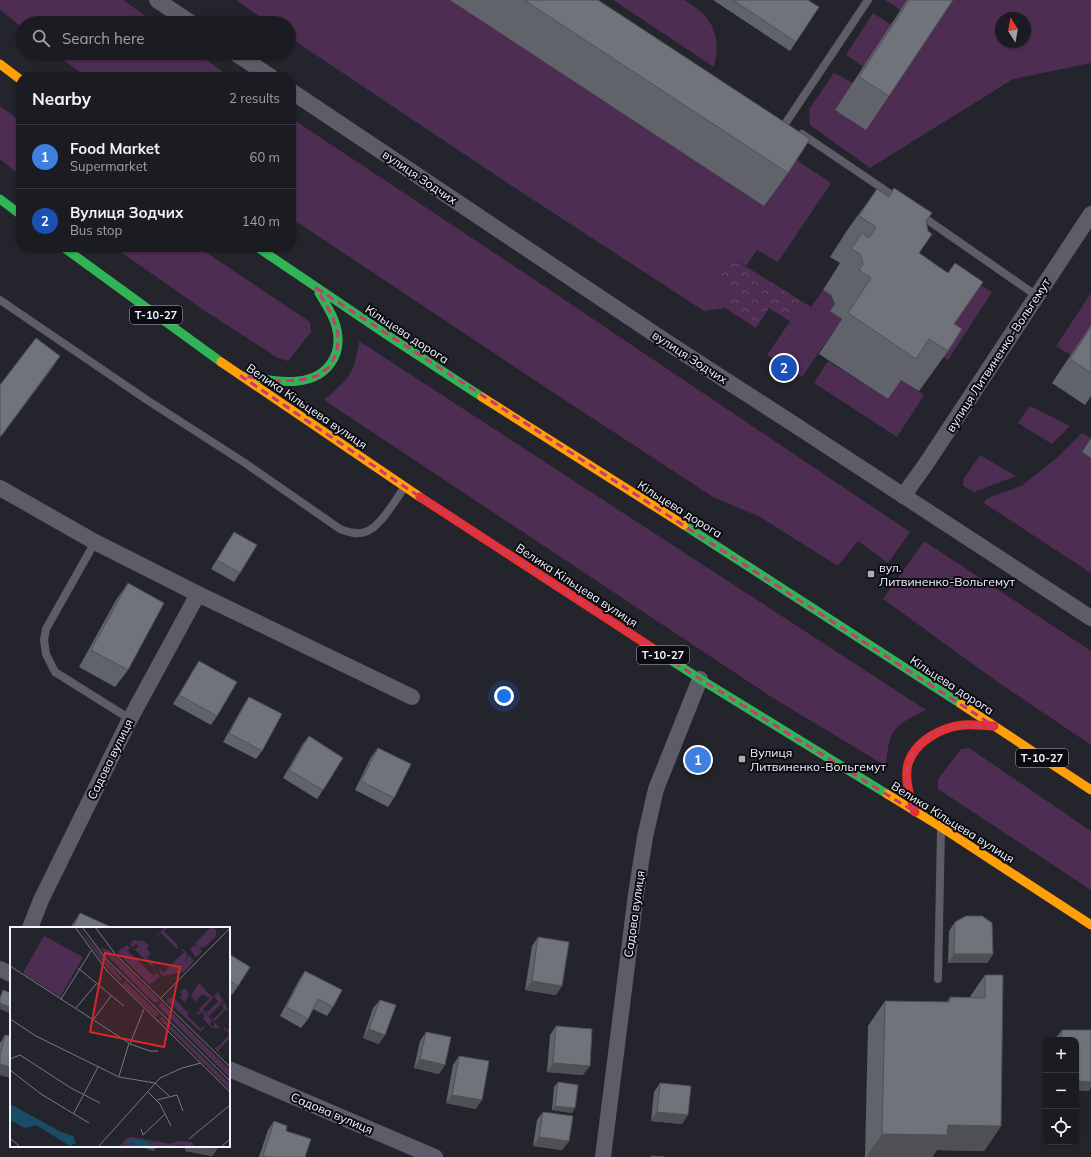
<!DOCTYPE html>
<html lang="en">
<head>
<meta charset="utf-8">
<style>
	body { margin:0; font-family:Mulish,sans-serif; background:#28292e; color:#f1f3f6 }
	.controls { position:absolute; right:12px; bottom:12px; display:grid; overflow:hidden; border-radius:8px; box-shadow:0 1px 3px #0004 }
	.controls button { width:36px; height:36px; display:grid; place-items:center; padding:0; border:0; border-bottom:1px solid #393a3f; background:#1b1c21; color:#f1f3f6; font:20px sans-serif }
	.compass { position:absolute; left:995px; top:12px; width:36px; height:36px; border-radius:50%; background:#1b1c21; box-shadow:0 1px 3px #0004; rotate:349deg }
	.you { position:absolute; left:504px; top:696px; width:14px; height:14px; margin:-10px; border:3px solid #fff; border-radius:50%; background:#1a73e8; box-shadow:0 0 0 6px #1a73e833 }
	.badge { display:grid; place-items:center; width:26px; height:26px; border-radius:50%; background:#ea580c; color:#fff; font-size:13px; font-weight:700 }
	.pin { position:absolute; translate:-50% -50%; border:2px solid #fff; box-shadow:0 1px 4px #0006 }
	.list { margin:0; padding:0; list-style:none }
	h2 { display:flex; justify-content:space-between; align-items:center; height:52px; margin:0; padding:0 16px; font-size:17px }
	h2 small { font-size:13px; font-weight:400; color:#a0a1a5 }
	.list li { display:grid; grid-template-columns:26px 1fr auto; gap:12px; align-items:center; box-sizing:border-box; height:64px; padding:0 16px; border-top:1px solid #393a3f }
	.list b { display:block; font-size:15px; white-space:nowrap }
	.list p { margin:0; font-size:13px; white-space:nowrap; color:#a0a1a5 }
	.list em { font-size:13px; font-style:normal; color:#a0a1a5 }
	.icon { flex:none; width:22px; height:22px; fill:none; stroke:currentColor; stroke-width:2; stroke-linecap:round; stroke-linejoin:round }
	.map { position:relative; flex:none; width:1091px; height:1157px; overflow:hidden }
	.search { position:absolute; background:#1b1c21; box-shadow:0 1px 3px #0004; left:16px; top:16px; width:280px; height:44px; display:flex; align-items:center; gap:10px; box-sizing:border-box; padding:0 14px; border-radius:22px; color:#a0a1a5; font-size:15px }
	.panel { position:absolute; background:#1b1c21; box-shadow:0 1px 3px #0004; left:16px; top:72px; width:280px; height:180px; border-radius:16px }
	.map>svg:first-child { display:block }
	.grass { fill:#4d2d51; fill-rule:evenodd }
	.park { fill:url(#park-crowns) }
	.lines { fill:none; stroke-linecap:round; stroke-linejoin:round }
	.lane { stroke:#5f5b68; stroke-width:8 }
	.street { stroke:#5f5b68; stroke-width:16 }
	.fast { stroke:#30b455; stroke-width:9 }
	.slow { stroke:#ff9f0a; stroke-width:9 }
	.jam { stroke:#e5322d; stroke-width:9 }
	.wall { fill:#606369 }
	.shaded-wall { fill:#4e5055 }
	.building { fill:#70737a; stroke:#4e5055 }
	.marked { fill:none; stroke:#c93973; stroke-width:3; stroke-dasharray:8 5; stroke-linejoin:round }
	.poi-dot { fill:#abacb4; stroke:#0b0c12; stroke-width:1.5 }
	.labels { text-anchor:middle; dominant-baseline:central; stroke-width:4; stroke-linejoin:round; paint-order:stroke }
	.shield { fill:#0b0c12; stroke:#adaeb6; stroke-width:1 }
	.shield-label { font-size:11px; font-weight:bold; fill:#f3f4fd }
	.street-label { font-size:12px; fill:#f3f4fd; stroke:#0b0c12 }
	.poi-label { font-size:12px; fill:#f3f4fd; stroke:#0b0c12; text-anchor:start }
	.inset-road { fill:none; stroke:#777880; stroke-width:1 }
	.view { fill:#d62828; fill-opacity:0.15; stroke:#d62828; stroke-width:2 }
	.inset-edge { fill:none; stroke:#f3f4fd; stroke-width:2 }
</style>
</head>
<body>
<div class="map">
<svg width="1091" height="1157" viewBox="0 0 1091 1157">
	<defs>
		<pattern id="park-crowns" width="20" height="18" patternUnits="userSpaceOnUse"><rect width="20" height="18" fill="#4d2d51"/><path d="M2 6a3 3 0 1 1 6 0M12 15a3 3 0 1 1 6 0" fill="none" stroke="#674c6b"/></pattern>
	</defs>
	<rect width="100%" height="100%" fill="#24252c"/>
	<!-- grass -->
	<path class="grass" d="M0 0H123L155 23H23V28L0 10Z
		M236 0H450L761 136 831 183 778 262 757 250 746 266 732 258 736 290 725 308 704 311 509 184 289 37V23H269Z
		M613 0H641L643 1 644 0C652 0 678 0 684 0 688 1 691 5 695 7 716 21 720 43 714 67Z
		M885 0H907L901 10Z
		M951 0H1091V63L1013 79 870 168 810 125 809 109 834 73 853 83ZM1001 18H1025V42H1001Z
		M873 13 891 25 864 67 846 55Z
		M55 53H197L230 77H86Z
		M0 106 21 122V176L0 159Z
		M291 118 532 278 910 532 888 563 858 541 838 566 760 517 713 497 548 389 291 218Z
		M114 247H198L310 322 311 332 288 361 278 358 202 309Z
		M979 284 992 292 948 360 935 351Z
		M823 290 831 295 835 304 830 311 842 319 802 377 767 355 803 302 811 307Z
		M1091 293V326L1071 355 1056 346Z
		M359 341 926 710C893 726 889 729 886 766L773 698 324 400C348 380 355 373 359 341Z
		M828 361 888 399 901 379 924 395 897 437 814 383Z
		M1030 406 1070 426 1052 444 1018 423Z
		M1082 433 1091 438 1082 452 1091 458V573L984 503 986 499 1023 485 1059 456Z
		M980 455 1016 476 974 492 963 486 964 478Z
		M924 541 1091 651V745L995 680 883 599Z
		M969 748 1091 831V890L938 789V779L961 749Z"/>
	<!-- park -->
	<path class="park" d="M732 258 803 302 791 322 769 308 756 328 725 308 736 290 718 279Z"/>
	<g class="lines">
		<!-- lane -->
		<path class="lane" d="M785 124 868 0
			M802 134 898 199
			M919 214 1037 296
			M0 300 147 400 245 463 340 529C348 532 357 535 365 532 379 529 396 499 404 488
			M95 542 46 629 44 640 46 654 55 672 130 719
			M938 979 941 830"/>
		<!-- street -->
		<path class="street" d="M157 0 191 23
			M235 53 271 77
			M291 91 665 341 792 423 1091 618
			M0 488 95 542 198 594 412 697
			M903 496 926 464 1091 214
			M30 928 41 900 130 719 198 594
			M0 969 11 974
			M229 1069 435 1157
			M603 1157 636 894 645 837 656 789 700 679"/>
		<!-- fast -->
		<path class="fast" d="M0 199 21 215
			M63 247 221 362
			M257 247 390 337 482 397
			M246 376C263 379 281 383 298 381 327 378 344 355 336 326 333 314 325 303 319 293
			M684 525 961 704
			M660 653 700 679 887 794"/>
		<!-- slow -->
		<path class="slow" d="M0 64 21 80
			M221 362 420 497
			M482 397 684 525
			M961 704 1091 790
			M887 794 941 827 1091 925"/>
		<!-- jam -->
		<path class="jam" d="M420 497 660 653
			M915 812C910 797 904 779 908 764 915 741 942 727 963 725 973 724 984 726 994 726"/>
	</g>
	<!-- wall -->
	<path class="wall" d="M450 0H598L788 173 764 206Z
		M713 0H808L796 42 790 51Z
		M907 0H953L889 96 866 130 835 110Z
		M894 188 926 222 919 253 954 324 948 351 919 391 901 380 888 399 819 354 842 319 830 311 835 304 831 295 823 290 840 263 830 257 848 229 877 189 888 196Z
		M1091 325V396L1085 405 1052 383Z
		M1091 438V458L1082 452Z
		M234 532 240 573 234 582 211 569 228 541Z
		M128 583V670L115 687 79 667 116 600Z
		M199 661 217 716 211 725 173 704 193 670Z
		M249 697 262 751 256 759 223 742 243 706Z
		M309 736 323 790 317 799 283 778 302 745Z
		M378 748 394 798 388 807 355 790 371 757Z
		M80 913 113 928H70Z
		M955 922 993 954 987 963H948L949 931Z
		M538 937 556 995 525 990 532 946Z
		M229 954 238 986 232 995 229 993Z
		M305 971 333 1007 327 1016 313 1009 308 1019 301 1028 280 1016 299 980Z
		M985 975 1001 1126 984 1151 937 1150 932 1157H865L868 1026 885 1001 947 1002 950 997 969 998Z
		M380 1000 379 1044 363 1038 373 1008Z
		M556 1026 583 1075 547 1072 550 1035Z
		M1062 1030H1091V1087L1089 1091 1076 1090V1040H1055V1039Z
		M426 1032 439 1074 414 1068 420 1041Z
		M5 1035 11 1036V1078L0 1075V1043Z
		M459 1056 476 1109 446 1103 453 1065Z
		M558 1082 572 1113 552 1110 554 1087Z
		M660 1083 682 1124 651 1121 654 1092Z
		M543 1112 569 1141 562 1150 533 1146 537 1120Z
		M274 1121 286 1131 305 1157H259L268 1130Z
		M186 1146H219L212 1156 185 1151Z"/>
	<!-- shaded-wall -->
	<path class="shaded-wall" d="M60 356 51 370 0 438V437Z
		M954 954H993L987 963H948Z
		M532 981 562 986 556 995 525 990Z
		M0 1003 11 1008V1014L0 1009Z
		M369 1029 385 1035 379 1044 363 1038Z
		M420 1059 445 1065 439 1074 414 1068Z
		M553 1063 590 1066 583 1075 547 1072Z
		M0 1064 11 1067V1078L0 1075Z
		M1076 1081 1091 1082V1087L1089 1091 1076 1090Z
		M452 1095 482 1100 476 1109 446 1103Z
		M555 1106 575 1108 572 1113 552 1110Z
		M657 1112 688 1115 682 1124 651 1121Z
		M948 1125 1001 1126 984 1151 937 1150 932 1157H866L882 1134Z
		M539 1137 569 1141 562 1150 533 1146Z
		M138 1146H157L154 1151Z
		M188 1146H212L218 1147 212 1156 185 1151Z"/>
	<!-- building -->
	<path class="building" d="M524 0H598L810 139 788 173Z
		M733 0H808L819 7 796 42Z
		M909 0H953L889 96 859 77Z
		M894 188 932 213 926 221 928 231 932 234 919 253 948 273 955 263 983 282 954 324 962 329 948 351 929 339 916 359 848 313 871 278 859 270 863 264 860 254 851 249 862 233 869 238 876 227 859 216 877 189 889 197Z
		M1091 327V373L1070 359Z
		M36 338 60 356 1 436 0 435V385Z
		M234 532 257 545 240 573 217 560Z
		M128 583 164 603 128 670 91 650Z
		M199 661 237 682 217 716 179 695Z
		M249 697 282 714 262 751 229 733Z
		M309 736 343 758 323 790 289 770Z
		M378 748 411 764 394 798 361 781Z
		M80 913 113 928H73Z
		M966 916H982L992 923 993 954H954L955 922Z
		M538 937 569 942 562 986 532 981Z
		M229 954 250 967 238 986 229 980Z
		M305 971 342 990 333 1007 318 999 308 1019 286 1007Z
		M985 975H1003L1001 1126 948 1125 947 1135 882 1134 885 1001 950 1002V997L985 998Z
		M3 990 11 993V1008L0 1003V998Z
		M380 1000 396 1005 385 1035 369 1029Z
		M556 1026 592 1029 590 1066 553 1063Z
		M1062 1030H1091V1082L1076 1081V1040H1061Z
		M426 1032 451 1037 445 1065 420 1059Z
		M5 1035 11 1036V1067L0 1064V1055Z
		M459 1056 489 1061 482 1100 452 1095Z
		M558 1082 578 1085 575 1108 555 1106Z
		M660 1083 691 1086 688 1115 657 1112Z
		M543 1112 573 1116 569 1141 539 1137Z
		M274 1121 287 1126 286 1131 311 1139 305 1157H267L263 1156Z
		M651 1156 664 1157H651Z"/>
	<!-- marked area -->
	<path class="marked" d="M316 288 994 726H957L930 735 913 752 907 771 908 791 915 812 700 679 405 487 241 376 278 381 301 380 317 376 329 367 337 352 338 333 332 315Z"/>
	<!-- markers -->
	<g class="poi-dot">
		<rect x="867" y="570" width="8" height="8" rx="2"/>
		<rect x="738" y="755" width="8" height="8" rx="2"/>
	</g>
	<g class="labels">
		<!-- shield labels -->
		<g class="shield">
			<rect x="130" y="306" width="52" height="18" rx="3"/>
			<rect x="637" y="646" width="52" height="18" rx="3"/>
			<rect x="1016" y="749" width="52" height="18" rx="3"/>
		</g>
		<g class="shield-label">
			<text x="156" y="315">Т-10-27</text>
			<text x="663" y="655">Т-10-27</text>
			<text x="1042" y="758">Т-10-27</text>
		</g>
		<!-- street labels -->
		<g class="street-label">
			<text transform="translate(420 177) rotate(34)">вулиця Зодчих</text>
			<text transform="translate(407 334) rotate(33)">Кільцева дорога</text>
			<text transform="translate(998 355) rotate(-57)">вулиця Литвиненко-Вольгемут</text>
			<text transform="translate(690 357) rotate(33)">вулиця Зодчих</text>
			<text transform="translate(307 406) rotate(34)">Велика Кільцева вулиця</text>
			<text transform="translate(680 509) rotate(32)">Кільцева дорога</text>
			<text transform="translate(577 585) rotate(33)">Велика Кільцева вулиця</text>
			<text transform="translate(952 685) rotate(33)">Кільцева дорога</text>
			<text transform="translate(110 759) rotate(-64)">Садова вулиця</text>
			<text transform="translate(953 822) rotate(32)">Велика Кільцева вулиця</text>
			<text transform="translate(634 914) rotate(-82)">Садова вулиця</text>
			<text transform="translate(332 1113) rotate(23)">Садова вулиця</text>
		</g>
		<!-- poi labels -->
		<g class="poi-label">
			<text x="879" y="567">вул.<tspan x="879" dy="14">Литвиненко-Вольгемут</tspan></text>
			<text x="750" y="752">Вулиця<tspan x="750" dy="14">Литвиненко-Вольгемут</tspan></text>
		</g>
	</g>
	<!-- overview -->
	<g transform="translate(10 927)">
		<rect width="220" height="220" fill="#24252c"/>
		<path d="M68 0 112 52 110 54 96 40ZM155 0H158L154 4 167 17 168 23 151 6 142 13ZM201 0 206 3V9L195 20 189 21 192 24 186 30 180 22 184 18 188 20 185 16ZM123 13 134 14 139 19 136 21 141 26 136 31 142 34 143 40 124 22 129 20 126 17 123 20 120 18ZM117 18 121 22 117 23 145 50V45L150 49 145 54 139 57 107 25ZM90 21 99 23 150 74 145 76 137 69ZM170 22H173L177 27 175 38 178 28 184 34 174 45 152 49 149 44 151 42 153 46 174 25ZM115 54 149 87 146 90 112 58ZM189 56 203 71 193 82 194 85 204 95 201 94 200 98 204 100V95L210 101H202L193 92 195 89 191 85 188 88 186 85H189L190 81 200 71 192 67 185 75 181 68ZM175 61 179 68 175 75 168 69 173 70 170 65ZM208 65 220 86 216 82 205 94 201 90V89L204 92 214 81 211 79 214 76 211 74 212 76 199 89 195 85V83L197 85 208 75 204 69ZM163 70 178 86 181 83 177 88 191 102 193 99 195 100 191 105 156 73ZM151 75 220 143V151L148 79ZM152 90 220 157V163L149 92ZM215 100 216 104 220 100V111L208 124 216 133 204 121 209 119 220 107 213 102ZM121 210 129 211 147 214 123 212 118 216 126 217 123 219 109 220 116 212ZM170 214 181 215 185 220 159 217Z" fill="#4d2d51"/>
		<path d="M147 214 155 216 179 220H140L137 217Z" fill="#4d2d51"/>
		<path d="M34 9 73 30 50 70 13 46Z" fill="#4d2d51"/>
		<path d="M0 177 51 205 63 209 66 216 60 219 26 198 15 201 0 193ZM119 212H123L147 215 138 216 140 220H112L125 217 115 215Z" fill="#194d67"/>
		<path class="inset-road" d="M65 0 97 44 220 165M72 0 97 33 220 154M85 0 106 28 220 140M0 39 119 116 109 149M68 41 114 79M51 72 81 24M150 72 220 1M66 81 86 57M134 82 120 117 140 124H148M0 92 26 109 109 150 145 156 159 169M83 93 101 69M0 132 10 128 61 161 90 176M0 143 31 167 79 196M138 165 150 177 161 199M147 173 167 168 173 184M64 186 88 140M131 202 133 208 155 187M0 211 10 220M179 212 220 178M88 220 150 151 172 141 191 136M211 220 220 212"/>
		<path class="view" d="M95 26 170 40 154 120 80 105Z"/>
		<rect width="220" height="220" class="inset-edge"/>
	</g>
</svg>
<div class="controls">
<button>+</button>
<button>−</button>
<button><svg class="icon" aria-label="locate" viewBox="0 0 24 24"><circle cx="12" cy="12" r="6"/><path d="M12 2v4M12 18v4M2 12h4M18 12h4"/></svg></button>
</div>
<svg class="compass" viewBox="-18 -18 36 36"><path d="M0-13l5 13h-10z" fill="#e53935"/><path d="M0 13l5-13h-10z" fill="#a0a1a5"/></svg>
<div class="you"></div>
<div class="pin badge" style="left:698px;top:760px;background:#3f7fe0">1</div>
<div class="pin badge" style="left:784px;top:368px;background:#1a4fb4">2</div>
<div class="search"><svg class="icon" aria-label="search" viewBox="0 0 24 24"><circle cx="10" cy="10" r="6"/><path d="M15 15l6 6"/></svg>Search here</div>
<section class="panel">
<h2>Nearby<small>2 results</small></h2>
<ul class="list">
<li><span class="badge" style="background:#3f7fe0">1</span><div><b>Food Market</b><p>Supermarket</p></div><em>60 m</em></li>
<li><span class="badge" style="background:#1a4fb4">2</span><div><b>Вулиця Зодчих</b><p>Bus stop</p></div><em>140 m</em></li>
</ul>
</section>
</div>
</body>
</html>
